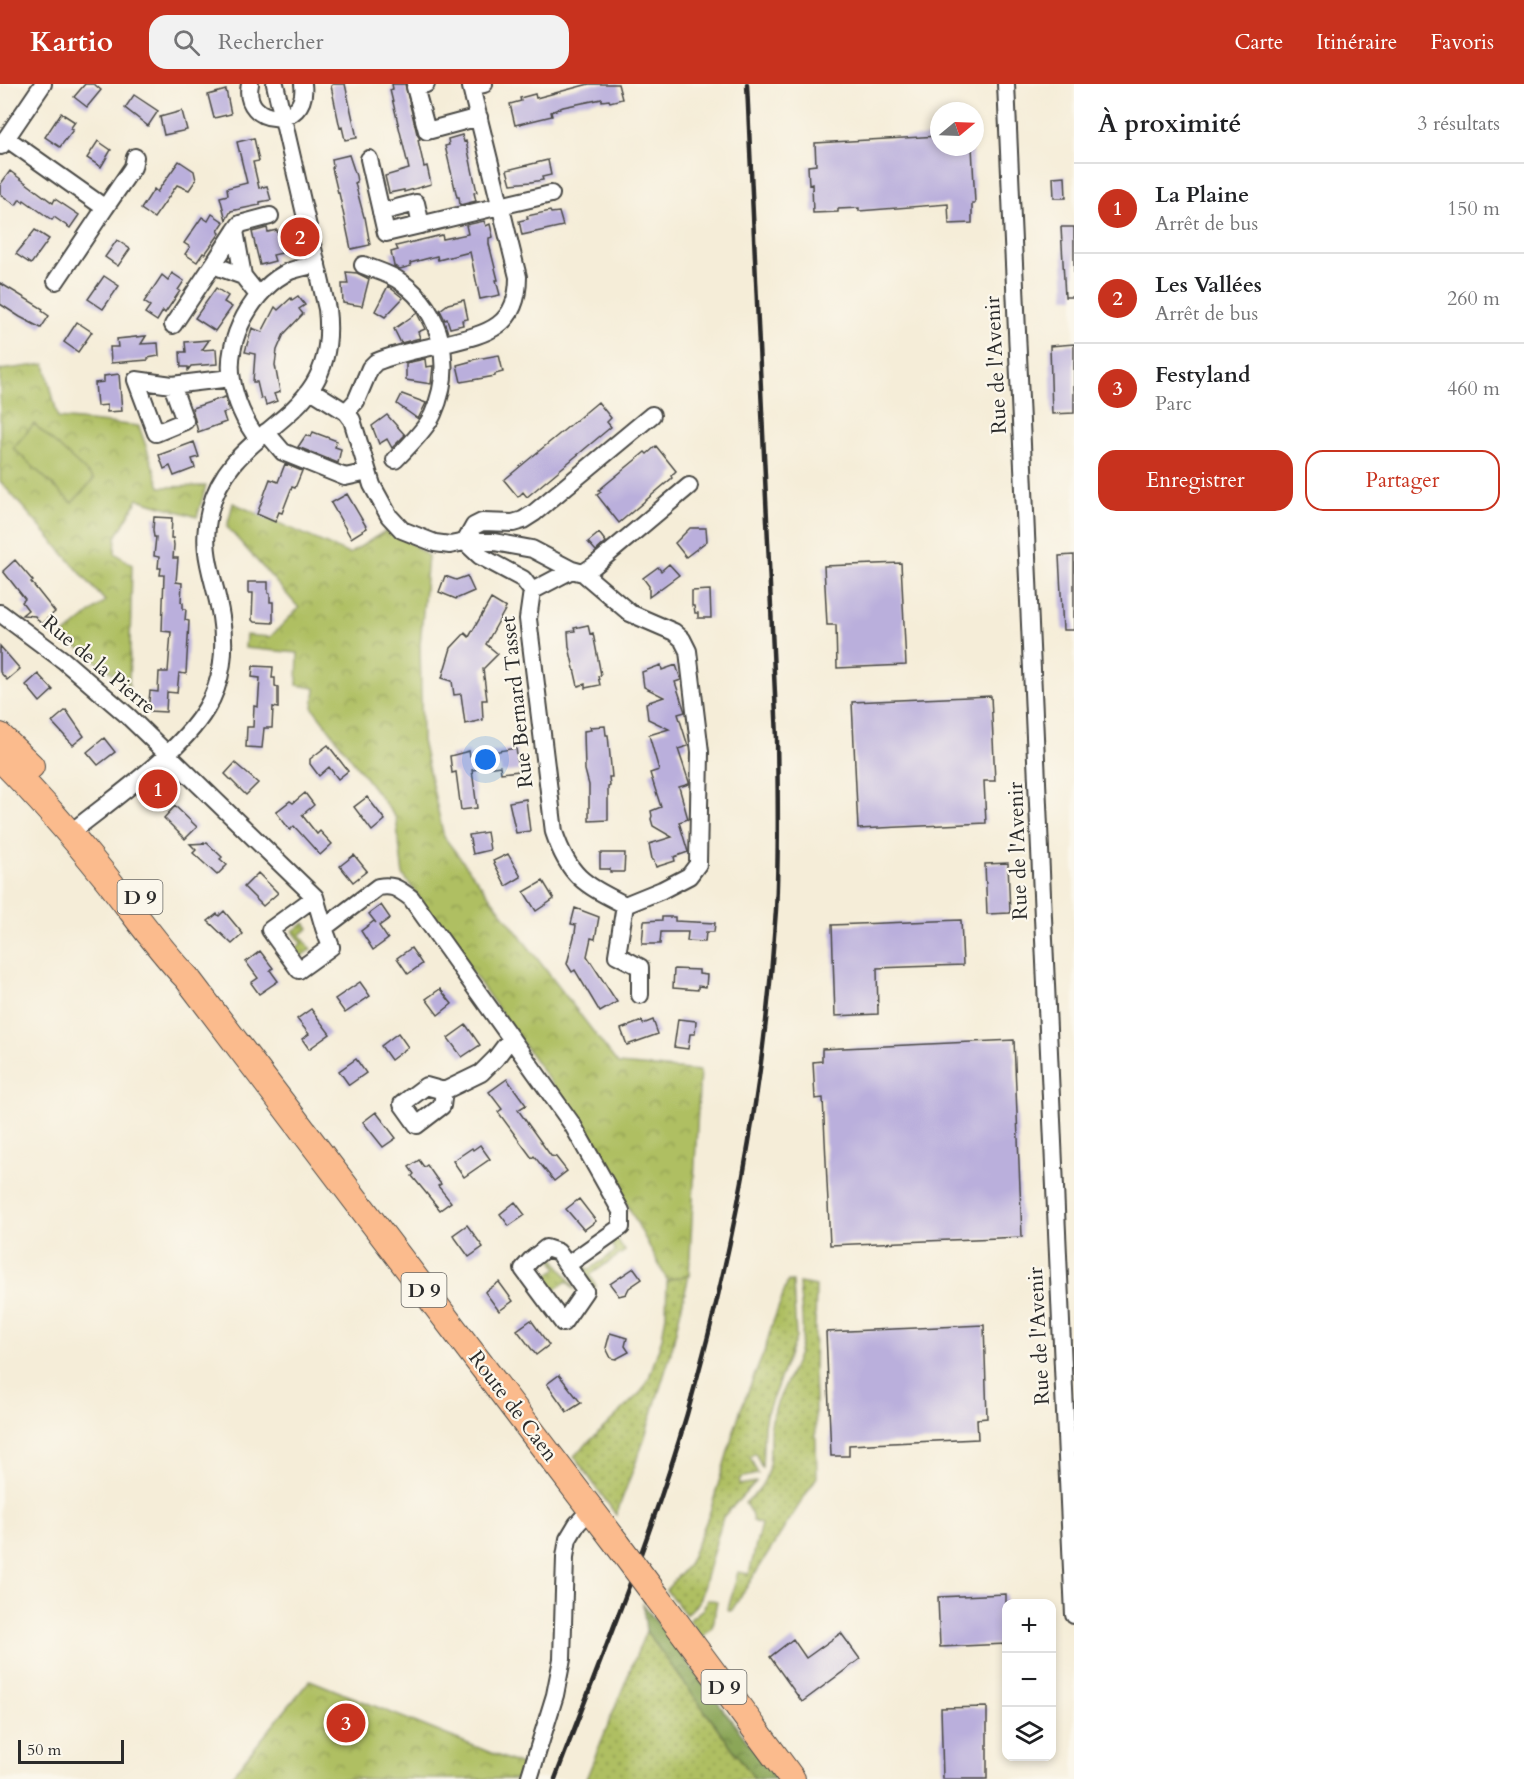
<!DOCTYPE html>
<html lang="fr">
<head>
<meta charset="utf-8">
<style>
	body { margin:0; font-family:Cardo,serif; background:#f2f2f2; color:#202124 }
	.controls { position:absolute; right:18px; bottom:18px; display:grid; overflow:hidden; border-radius:12px; box-shadow:0 3px 9px #0003 }
	.controls button { width:54px; height:54px; display:grid; place-items:center; padding:0; border:0; border-bottom:2px solid #e0e0e0; background:#fff; color:#202124; font:30px sans-serif }
	.compass { position:absolute; left:930px; top:18px; width:54px; height:54px; border-radius:50%; background:#fff; box-shadow:0 3px 9px #0003; rotate:71deg }
	.scale { position:absolute; left:18px; bottom:15px; width:106px; box-sizing:border-box; padding-left:6px; border:3px solid #2b2b2b; border-top:0; font-size:16px; line-height:21px; white-space:nowrap; color:#2b2b2b; -webkit-text-stroke:4px #fbf7ec; paint-order:stroke }
	.you { position:absolute; left:486px; top:676px; width:21px; height:21px; margin:-15px; border:4px solid #fff; border-radius:50%; background:#1a73e8; box-shadow:0 0 0 9px #1a73e833 }
	.badge { display:grid; place-items:center; width:39px; height:39px; border-radius:50%; background:#c8321e; color:#fff; font-size:20px; font-weight:700 }
	.pin { position:absolute; translate:-50% -50%; border:3px solid #fff; box-shadow:0 2px 6px #0006 }
	.list { margin:0; padding:0; list-style:none }
	h2 { display:flex; justify-content:space-between; align-items:center; height:78px; margin:0; padding:0 24px; font-size:26px }
	h2 small { font-size:20px; font-weight:400; color:#757577 }
	.list li { display:grid; grid-template-columns:39px 1fr auto; gap:18px; align-items:center; box-sizing:border-box; height:90px; padding:0 24px; border-top:2px solid #e0e0e0 }
	.list b { display:block; font-size:22px; white-space:nowrap }
	.list p { margin:0; font-size:20px; white-space:nowrap; color:#757577 }
	.list em { font-size:20px; font-style:normal; color:#757577 }
	.actions { display:flex; gap:12px; padding:18px 24px }
	.actions a { flex:1; padding:14px 0; border:2px solid #c8321e; border-radius:18px; text-align:center; font-size:21px; color:#c8321e }
	.actions .main { background:#c8321e; color:#fff }
	.icon { flex:none; width:33px; height:33px; fill:none; stroke:currentColor; stroke-width:2; stroke-linecap:round; stroke-linejoin:round }
	.map { position:relative; flex:none; width:1074px; height:1695px; overflow:hidden }
	header { display:flex; align-items:center; gap:36px; box-sizing:border-box; height:84px; padding:0 30px; background:#c8321e; color:#fff }
	header strong { font-size:28px }
	nav { display:flex; gap:33px; margin-inline-start:auto; font-size:21px }
	.search { width:420px; height:54px; background:#f2f2f2; display:flex; align-items:center; gap:15px; box-sizing:border-box; padding:0 21px; border-radius:18px; color:#757577; font-size:22px }
	main { display:flex }
	aside { flex:1; background:#fff }
	.map>svg:first-child { display:block }
	.grass { fill:url(#grass-dots); stroke:#6d7546; stroke-width:1.5 }
	.forest { fill:url(#forest-crowns); stroke:#5b6842; stroke-width:1.5 }
	.park { fill:url(#park-crowns); stroke:#6d7546; stroke-width:1.5 }
	.pitch { fill:#afbf62; stroke:#6d7546; stroke-width:1.5 }
	.building { fill:#baafdc }
	.lines { fill:none; stroke-linecap:round; stroke-linejoin:round }
	.minor-casing { stroke:#494845; stroke-width:20 }
	.primary-casing { stroke:#494845; stroke-width:28 }
	.minor { stroke:#fff; stroke-width:16 }
	.primary { stroke:#fbbb8d; stroke-width:26 }
	.rail { stroke:#2b2b2b; stroke-width:4.5 }
	.primary-bridge-casing { stroke:#494845; stroke-width:28; stroke-linecap:butt }
	.primary-bridge { stroke:#fbbb8d; stroke-width:26 }
	.labels { text-anchor:middle; dominant-baseline:central; stroke-width:4.5; stroke-linejoin:round; paint-order:stroke }
	.shield { fill:#fbf7ec; stroke:#696865; stroke-width:1.5 }
	.shield-label { font-size:20px; font-weight:bold; fill:#2b2b2b }
	.street-label { font-size:21px; fill:#2b2b2b; stroke:#fbf7ec }
</style>
</head>
<body>
<header>
<strong>Kartio</strong>
<div class="search"><svg class="icon" aria-label="search" viewBox="0 0 24 24"><circle cx="10" cy="10" r="6"/><path d="M15 15l6 6"/></svg>Rechercher</div>
<nav><a>Carte</a><a>Itinéraire</a><a>Favoris</a></nav>
</header>
<main>
<div class="map">
<svg width="1074" height="1695" viewBox="0 0 1074 1695">
	<defs>
		<pattern id="grass-dots" width="8" height="8" patternUnits="userSpaceOnUse" patternTransform="scale(1.5)"><rect width="8" height="8" fill="#afbf62"/><path d="M2 2h.1M6 6h.1" fill="none" stroke="#8f9b51" stroke-width="1.8" stroke-linecap="round"/></pattern>
		<pattern id="forest-crowns" width="20" height="18" patternUnits="userSpaceOnUse" patternTransform="scale(1.5)"><rect width="20" height="18" fill="#8ba658"/><path d="M2 6a3 3 0 1 1 6 0M12 15a3 3 0 1 1 6 0" fill="none" stroke="#728749"/></pattern>
		<pattern id="park-crowns" width="20" height="18" patternUnits="userSpaceOnUse" patternTransform="scale(1.5)"><rect width="20" height="18" fill="#afbf62"/><path d="M2 6a3 3 0 1 1 6 0M12 15a3 3 0 1 1 6 0" fill="none" stroke="#8f9b51"/></pattern>
	</defs>
	<rect width="100%" height="100%" fill="#fbf7ec"/>
	<filter id="ink" filterUnits="userSpaceOnUse"><feTurbulence type="fractalNoise" baseFrequency=".0167" numOctaves="2"/><feDisplacementMap in="SourceGraphic" scale="12" xChannelSelector="R" yChannelSelector="G"/><feConvolveMatrix kernelMatrix="1 2 1 2 8 2 1 2 1" color-interpolation-filters="sRGB"/></filter>
	<filter id="wash" filterUnits="userSpaceOnUse"><feTurbulence type="fractalNoise" baseFrequency=".008" numOctaves="4" result="noise"/><feDisplacementMap in="SourceGraphic" scale="24" xChannelSelector="R" yChannelSelector="G"/><feGaussianBlur stdDeviation="1.35" result="paint"/><feColorMatrix in="noise" values="0 0 0 0 0 0 0 0 0 0 0 0 0 0 0 0 0 1.4 0 .05"/><feComposite in="paint" operator="in"/></filter>
	<g filter="url(#wash)">
		<rect width="100%" height="100%" fill="#f5edd8"/>
		<!-- grass -->
		<path class="grass" d="M305 839 309 844 300 851 311 865 299 874 294 866 302 859 293 847Z
			M617 1155 625 1167 590 1191 596 1202 593 1208 577 1185 581 1177 588 1186 616 1167 610 1157Z
			M551 1175H555L574 1203V1205L567 1197 550 1209 541 1196 557 1184Z
			M689 1191 670 1272 642 1362 616 1431 574 1372 641 1308 649 1294 662 1254 666 1231 667 1196Z
			M788 1197 793 1198 796 1254 766 1331 764 1342 762 1384 755 1369 750 1373 758 1390 740 1394 739 1401 756 1398 723 1433 699 1518 686 1531 666 1506 688 1481 709 1431 740 1327 764 1268 772 1241Z
			M799 1199 816 1202 814 1283 817 1393 732 1526 730 1527 728 1525 738 1488 749 1490 761 1440 753 1437 751 1429 745 1419C753 1412 761 1405 765 1395 773 1377 768 1359 771 1341 776 1310 798 1285 802 1254 804 1236 800 1217 799 1199Z
			M707 1515 717 1517C712 1536 719 1540 702 1553L689 1536 703 1525Z
			M646 1547 755 1695H586Z"/>
		<!-- forest -->
		<path class="forest" d="M643 1520 776 1695H755L646 1547Z"/>
		<!-- park -->
		<path class="park" d="M45 280 58 334 139 342 160 403 206 402 197 433 138 415 116 453 115 469 132 481 129 602 63 552 105 517 0 397V286Z
			M233 419 349 470 390 444 428 472 420 561 422 657 444 753 618 980 700 987 689 1191 667 1196 598 1065 403 791 396 734 313 624 315 604 297 601 298 569 245 564 246 551 270 553 299 524 227 443Z
			M310 1596 526 1683 520 1695H229Z"/>
		<!-- pitch -->
		<path class="pitch" d="M34 340 94 395 72 419 13 364Z"/>
		<g id="blocks">
			<!-- building -->
			<path class="building" d="M85 0H94L101 6 87 23 74 13Z
				M333 0H345L357 54 345 56 342 43 340 44 331 2Z
				M392 0H405L417 50 420 55 418 56 424 83 427 82 431 100 404 108V106L389 109 385 92 409 85 390 6 393 5Z
				M589 0H618L622 15 610 18 609 16 602 17V15L563 23 551 28 552 32 515 41 510 20 521 17 520 14 535 10 536 14Z
				M226 6 231 30 214 34 208 11Z
				M134 11 158 27 148 42 125 24Z
				M182 27 187 46 164 51 160 33Z
				M61 29 75 38 70 45 73 46 60 63 45 53Z
				M462 51 464 58 466 57 477 108 474 109 476 117 460 121 459 113H457L445 62 449 61 448 55Z
				M939 52V63H972L975 119H972V139L949 140 948 120 859 127V124L838 125V128L813 129 812 100 809 101 808 82 816 81 815 59Z
				M254 54 259 77 253 78 259 104 267 102 271 116 260 118V121L231 127 226 136 220 113 228 111 227 104 247 99 237 58Z
				M98 57 111 66 101 83 87 74Z
				M349 71 356 92 357 98 355 99 364 133H365L370 161 351 165 339 109H338L332 84 333 83 332 75Z
				M548 76 551 91 542 93 543 96 531 98 511 100 507 86Z
				M179 77 194 87 196 96 189 106 177 101 154 134 141 125 154 105 157 108Z
				M10 87 53 119 55 115 79 131 70 144 54 133 52 136 24 116 23 118 20 115 16 121 0 110V101Z
				M1065 92 1066 114H1054L1053 93Z
				M550 127 551 129 559 128 563 142 522 151 519 137 528 135 527 132Z
				M212 130 224 138 218 147 220 149 205 170 203 169 197 178 185 170 190 163 184 159 202 133 208 137Z
				M484 137 486 142 490 140 493 153 489 154V160L498 196H496L500 211 480 215 470 168 438 176 437 172 410 179 411 182 400 185 394 182 391 168 398 166 396 162 442 151 443 155 468 150 466 141Z
				M1061 143H1074V213H1065Z
				M267 144 268 148 277 146 282 169 273 171 275 177 260 181 252 148Z
				M35 146 49 155 31 180 16 170Z
				M117 156 130 165 118 182 105 173Z
				M346 188 357 189 369 195 362 222 343 219 342 200H348Z
				M172 189 184 197 178 206 180 207 165 229 163 227 157 237 145 229 150 222 144 218 162 191 168 196Z
				M104 192 119 202 103 225 88 215Z
				M0 199 43 225 42 227 49 232 41 244 20 233 0 220Z
				M388 202 403 214 385 233 375 227Z
				M216 204 228 212 224 218 232 223 215 247 195 234Z
				M298 212 305 221 299 225 303 230 284 250 277 266 275 281 280 308 274 310 277 317 266 321 264 314 261 315 257 298H253L255 270 245 268 248 257 252 244 262 248 275 223 278 226 291 214 292 216Z
				M464 216 468 235 462 236 463 241 450 244 447 235 445 236 440 226 448 220Z
				M417 229 425 245 418 248 420 254 401 259 394 245Z
				M77 238 92 248 78 268 64 258Z
				M146 252 141 260 158 259 159 272 148 274V276L111 279 110 263H118L117 255Z
				M209 256 202 266 216 265 217 280 191 282 188 286V283H181L180 268H186L185 258Z
				M1074 260V329L1052 330 1050 262Z
				M499 271 503 288 495 290V292L461 298 457 281 472 277 471 276Z
				M425 275 426 283 433 282 431 300 406 296V279Z
				M119 290 122 327 107 328V321L97 322 95 299 104 298V292Z
				M402 310 426 319 418 335 397 320Z
				M225 313 229 327 223 329 226 338 198 348 192 324Z
				M598 318 611 334 607 338 611 343 527 413 523 408 518 413 504 396Z
				M387 331 405 351 392 364 387 355 379 360 372 342Z
				M313 348 337 357 335 363 341 365 338 379 298 363 306 351 311 353Z
				M194 358 199 373 192 375 195 384 174 392 170 382 164 385 159 371Z
				M656 362 676 387 671 392 672 394 619 439 597 411 601 408 599 406 645 368 647 370Z
				M285 380 302 387 295 404 292 403 282 429 279 428 275 438 257 430 270 395 278 398Z
				M347 410 367 444 351 454 331 419Z
				M154 433 172 434 171 454H173L174 461 173 474H178L176 498 182 499 181 518 183 519V525H186L185 536 189 537 186 590 179 589 177 609 167 608 166 628 148 627 150 607 158 608 159 588H168L171 548 162 547 164 491H160L161 484H158L159 473 154 472 156 453H154L153 446Z
				M690 444H706L707 457 686 473 675 459Z
				M599 449 606 458 596 467 588 458Z
				M1074 471V546H1063L1059 472Z
				M15 476 33 497 31 498 55 528 41 540 35 532 22 531 28 526 22 518 25 515 3 487Z
				M901 479 906 581 837 584 836 541H827L824 482Z
				M669 480 679 491 649 513V502L643 494 658 483 661 487Z
				M445 492 456 496 467 492 474 507 456 515 439 508Z
				M248 498H268V509L270 510V518H273V539L254 538 252 536 253 509H248Z
				M710 506 711 534H698V529H695L694 522H692V507Z
				M491 515 506 524 486 560 498 570 483 585 487 616H482L483 636 465 640 461 610 454 611 452 597 442 594 451 564 465 549 469 553Z
				M588 541 590 550 593 549 601 591 598 592 600 601 585 604V600L578 602 569 563 568 548 575 547 574 544Z
				M0 562 20 585 7 596 0 588Z
				M661 581 662 586 676 581 681 596 675 598 685 628 678 630 688 662 678 665 689 698V700L679 703 688 735 679 738 688 768 674 773 675 777 656 783 654 777 652 775 649 760 672 753 653 742 651 735 652 732 651 727 661 723 650 689 659 686 649 651 669 645 648 635 646 619 664 613 644 603 642 588Z
				M253 582 273 583 272 594H275V602L278 603V624L273 623 272 644H264L262 664 246 663 247 643H253L254 622 258 623 260 594 252 593Z
				M38 590 53 606 40 618 26 601Z
				M991 612 995 697H984L986 739 858 745 852 618Z
				M66 626 84 652 73 661 52 638Z
				M605 642 606 651H608L612 693H609L610 702 608 703V736L589 737V701L585 686 584 647 591 646 590 643Z
				M104 654 115 668 98 681 87 668Z
				M328 661 348 687 338 695 329 683 319 692 310 680V675Z
				M516 664 519 687 501 689 500 682 472 686 477 724 461 726 456 688 452 689 450 672 469 667 470 672Z
				M235 679 258 699 246 711 225 690Z
				M305 709 314 721 302 731 317 750 320 747 332 760 320 771 294 742 290 746 276 728 290 717 293 719Z
				M367 713 385 736 372 747 354 723Z
				M526 715 530 747 516 749 509 718Z
				M175 722 197 743 185 755 164 734Z
				M487 748 490 766 473 770 469 751Z
				M207 759 222 773 220 775 227 781 217 791 193 769 196 766 190 760Z
				M600 769H625L624 788H610V785H600Z
				M508 770 521 793 506 802 493 777Z
				M354 771 367 787 353 798 340 782Z
				M1008 779 1010 829 987 830 985 780Z
				M258 789 278 809 263 822 244 803Z
				M543 797 554 815 536 827 524 808Z
				M381 821 390 834 379 842 388 855 373 866 361 847 374 837 376 839 369 830Z
				M575 824 599 833 595 855 591 854 587 872 617 918 600 928 575 886 572 888 567 880 575 849 576 841 571 840Z
				M224 827 243 850 232 860 208 837 217 830 219 832Z
				M662 833H675V837L715 839 714 848H706L705 858 687 857 688 848H661L660 860H642L644 837 662 836Z
				M961 836 963 881 877 884 878 930 835 932 832 841Z
				M411 864 422 880 408 890 397 874Z
				M260 867 273 884 270 886 278 897 259 910 251 899 258 894 246 878Z
				M674 885 699 886V890L707 891 706 903 698 902V906L673 904Z
				M360 898 370 912 345 929 335 915Z
				M440 905 452 920 438 931 426 915Z
				M311 925 330 950 309 965 302 955 309 950 297 935Z
				M678 935 696 937 695 950H690L688 965 674 963Z
				M653 936 658 950 627 961 621 945 642 937 643 940Z
				M466 941 480 961 462 973 448 954Z
				M398 949 408 963 391 976 381 962Z
				M1014 956 1022 1153 830 1161 823 1014 815 1015 813 978 822 977V965Z
				M356 975 366 989 349 1001 339 987Z
				M507 995 526 1021 518 1026 551 1072 556 1073 567 1087 554 1097 534 1072 532 1074 498 1028 502 1025 489 1008Z
				M376 1028 396 1054 383 1063 363 1038Z
				M480 1061 490 1075 464 1093 453 1077 472 1064 473 1066Z
				M419 1076 424 1083 427 1081 436 1094 441 1100 438 1102 451 1118 440 1126 412 1092 414 1090 409 1083Z
				M579 1115 596 1137 584 1146 566 1125Z
				M515 1118 525 1131 509 1142 500 1130Z
				M467 1141 483 1163 469 1173 453 1151Z
				M634 1184 642 1195 629 1204 626 1210 619 1212 610 1200Z
				M499 1198 513 1217 499 1227 485 1208Z
				M531 1236 549 1261 536 1271 517 1246Z
				M984 1241 987 1334 977 1335 978 1355 849 1361V1372H831L826 1248Z
				M610 1249 627 1254 625 1262 629 1268 616 1275 611 1274 606 1264Z
				M559 1291 581 1319 567 1328 547 1300Z
				M1006 1510V1560L940 1563 938 1513Z
				M841 1549 860 1575 802 1618 770 1573 793 1555 806 1574Z
				M987 1623V1695H943L941 1624Z"/>
		</g>
	</g>
	<g filter="url(#ink)">
		<use href="#blocks" fill-opacity="0" stroke="#494845" stroke-width="1.5"/>
		<g class="lines">
			<defs>
				<path id="minor" d="M250 0C241 42 309 47 303 0
					M426 0 415 3 427 47 479 33
					M1006 0 1074 1531
					M6 54 105 124 133 83 135 73
					M1 62 43 0
					M369 75 386 149 551 110
					M381 128 416 119 421 141
					M235 147 240 140 270 132
					M213 181 235 147 243 192 258 211
					M363 181C375 186 391 190 401 198 443 228 454 283 433 330 427 344 406 365 395 376
					M56 197 105 124
					M173 241 213 181 243 192
					M172 301 185 337 156 349 136 296 172 301 231 294
					M311 306 346 328 352 336 372 401 389 432 402 446 435 459 450 461 465 458H494L532 465 572 486 583 489 630 529 674 548 682 555 688 567 700 668 698 780 689 792 662 806 625 821C584 800 569 793 554 748L528 535 532 507 572 486
					M346 328 356 317 370 284 376 278C397 269 421 265 444 260 486 250 518 244 518 193L471 3 484 0
					M266 348 283 368 345 393 368 388
					M258 355C245 339 235 316 232 296 224 256 254 203 290 187 299 184 308 182 317 180
					M465 458 474 442 482 438 513 439 523 436 534 429 652 331
					M465 458 480 472 523 495 532 507
					M583 489 595 481 689 402
					M0 529 63 576 128 632 315 813 324 844 378 803C394 800 398 805 411 814L572 1040 621 1127V1143L567 1181
					M69 750C111 716 179 670 206 625 223 598 226 564 221 533 215 493 199 470 210 426 232 335 341 342 327 225L275 0
					M315 813 270 846 299 886 331 863 324 844
					M625 821 617 871 640 883V911
					M444 1007 426 1002 402 1020 417 1041 442 1022 444 1007 481 989 496 974 511 954
					M546 1164 558 1168 585 1207 563 1239 523 1185 531 1176Z
					M529 1695 555 1611 562 1575 565 1473 568 1455 577 1440 591 1425"/>
				<path id="primary" d="M0 652 31 682
					M0 674C37 711 71 750 104 791 132 826 156 862 187 894L618 1461
					M657 1513 792 1695"/>
			</defs>
			<!-- minor casing -->
			<use href="#minor" class="minor-casing"/>
			<!-- primary casing -->
			<use href="#primary" class="primary-casing"/>
			<!-- minor -->
			<use href="#minor" class="minor"/>
			<!-- primary -->
			<use href="#primary" class="primary"/>
			<!-- rail -->
			<path class="rail" d="M555 1695C601 1574 651 1454 687 1330 734 1166 765 997 776 826 779 769 778 711 777 654L747 0"/>
			<defs>
				<path id="primary-bridge" d="M618 1461 657 1513"/>
			</defs>
			<!-- primary-bridge casing -->
			<use href="#primary-bridge" class="primary-bridge-casing"/>
			<!-- primary-bridge -->
			<use href="#primary-bridge" class="primary-bridge"/>
		</g>
	</g>
	<g class="labels">
		<!-- shield labels -->
		<g class="shield">
			<rect x="117.5" y="796" width="45" height="34" rx="4.5"/>
			<rect x="401.5" y="1189" width="45" height="34" rx="4.5"/>
			<rect x="701.5" y="1586" width="45" height="34" rx="4.5"/>
		</g>
		<g class="shield-label">
			<text x="140" y="813">D 9</text>
			<text x="424" y="1206">D 9</text>
			<text x="724" y="1603">D 9</text>
		</g>
		<!-- street labels -->
		<g class="street-label">
			<text transform="translate(996 281) rotate(-93)">Rue de l'Avenir</text>
			<text transform="translate(99 581) rotate(40)">Rue de la Pierre</text>
			<text transform="translate(517 618) rotate(-96)">Rue Bernard Tasset</text>
			<text transform="translate(1018 767) rotate(-92)">Rue de l'Avenir</text>
			<text transform="translate(1039 1252) rotate(-93)">Rue de l'Avenir</text>
			<text transform="translate(513 1322) rotate(53)">Route de Caen</text>
		</g>
	</g>
</svg>
<div class="controls">
<button>+</button>
<button>−</button>
<button><svg class="icon" aria-label="layers" viewBox="0 0 24 24"><path d="M12 4l9 5-9 5-9-5zM3 14l9 5 9-5"/></svg></button>
</div>
<svg class="compass" viewBox="-18 -18 36 36"><path d="M0-13l5 13h-10z" fill="#e53935"/><path d="M0 13l5-13h-10z" fill="#757577"/></svg>
<div class="scale">50 m</div>
<div class="you"></div>
<div class="pin badge" style="left:158px;top:705px">1</div>
<div class="pin badge" style="left:300px;top:153px">2</div>
<div class="pin badge" style="left:346px;top:1639px">3</div>
</div>
<aside>
<h2>À proximité<small>3 résultats</small></h2>
<ul class="list">
<li><span class="badge">1</span><div><b>La Plaine</b><p>Arrêt de bus</p></div><em>150 m</em></li>
<li><span class="badge">2</span><div><b>Les Vallées</b><p>Arrêt de bus</p></div><em>260 m</em></li>
<li><span class="badge">3</span><div><b>Festyland</b><p>Parc</p></div><em>460 m</em></li>
</ul>
<div class="actions"><a class="main">Enregistrer</a><a>Partager</a></div>
</aside>
</main>
</body>
</html>
